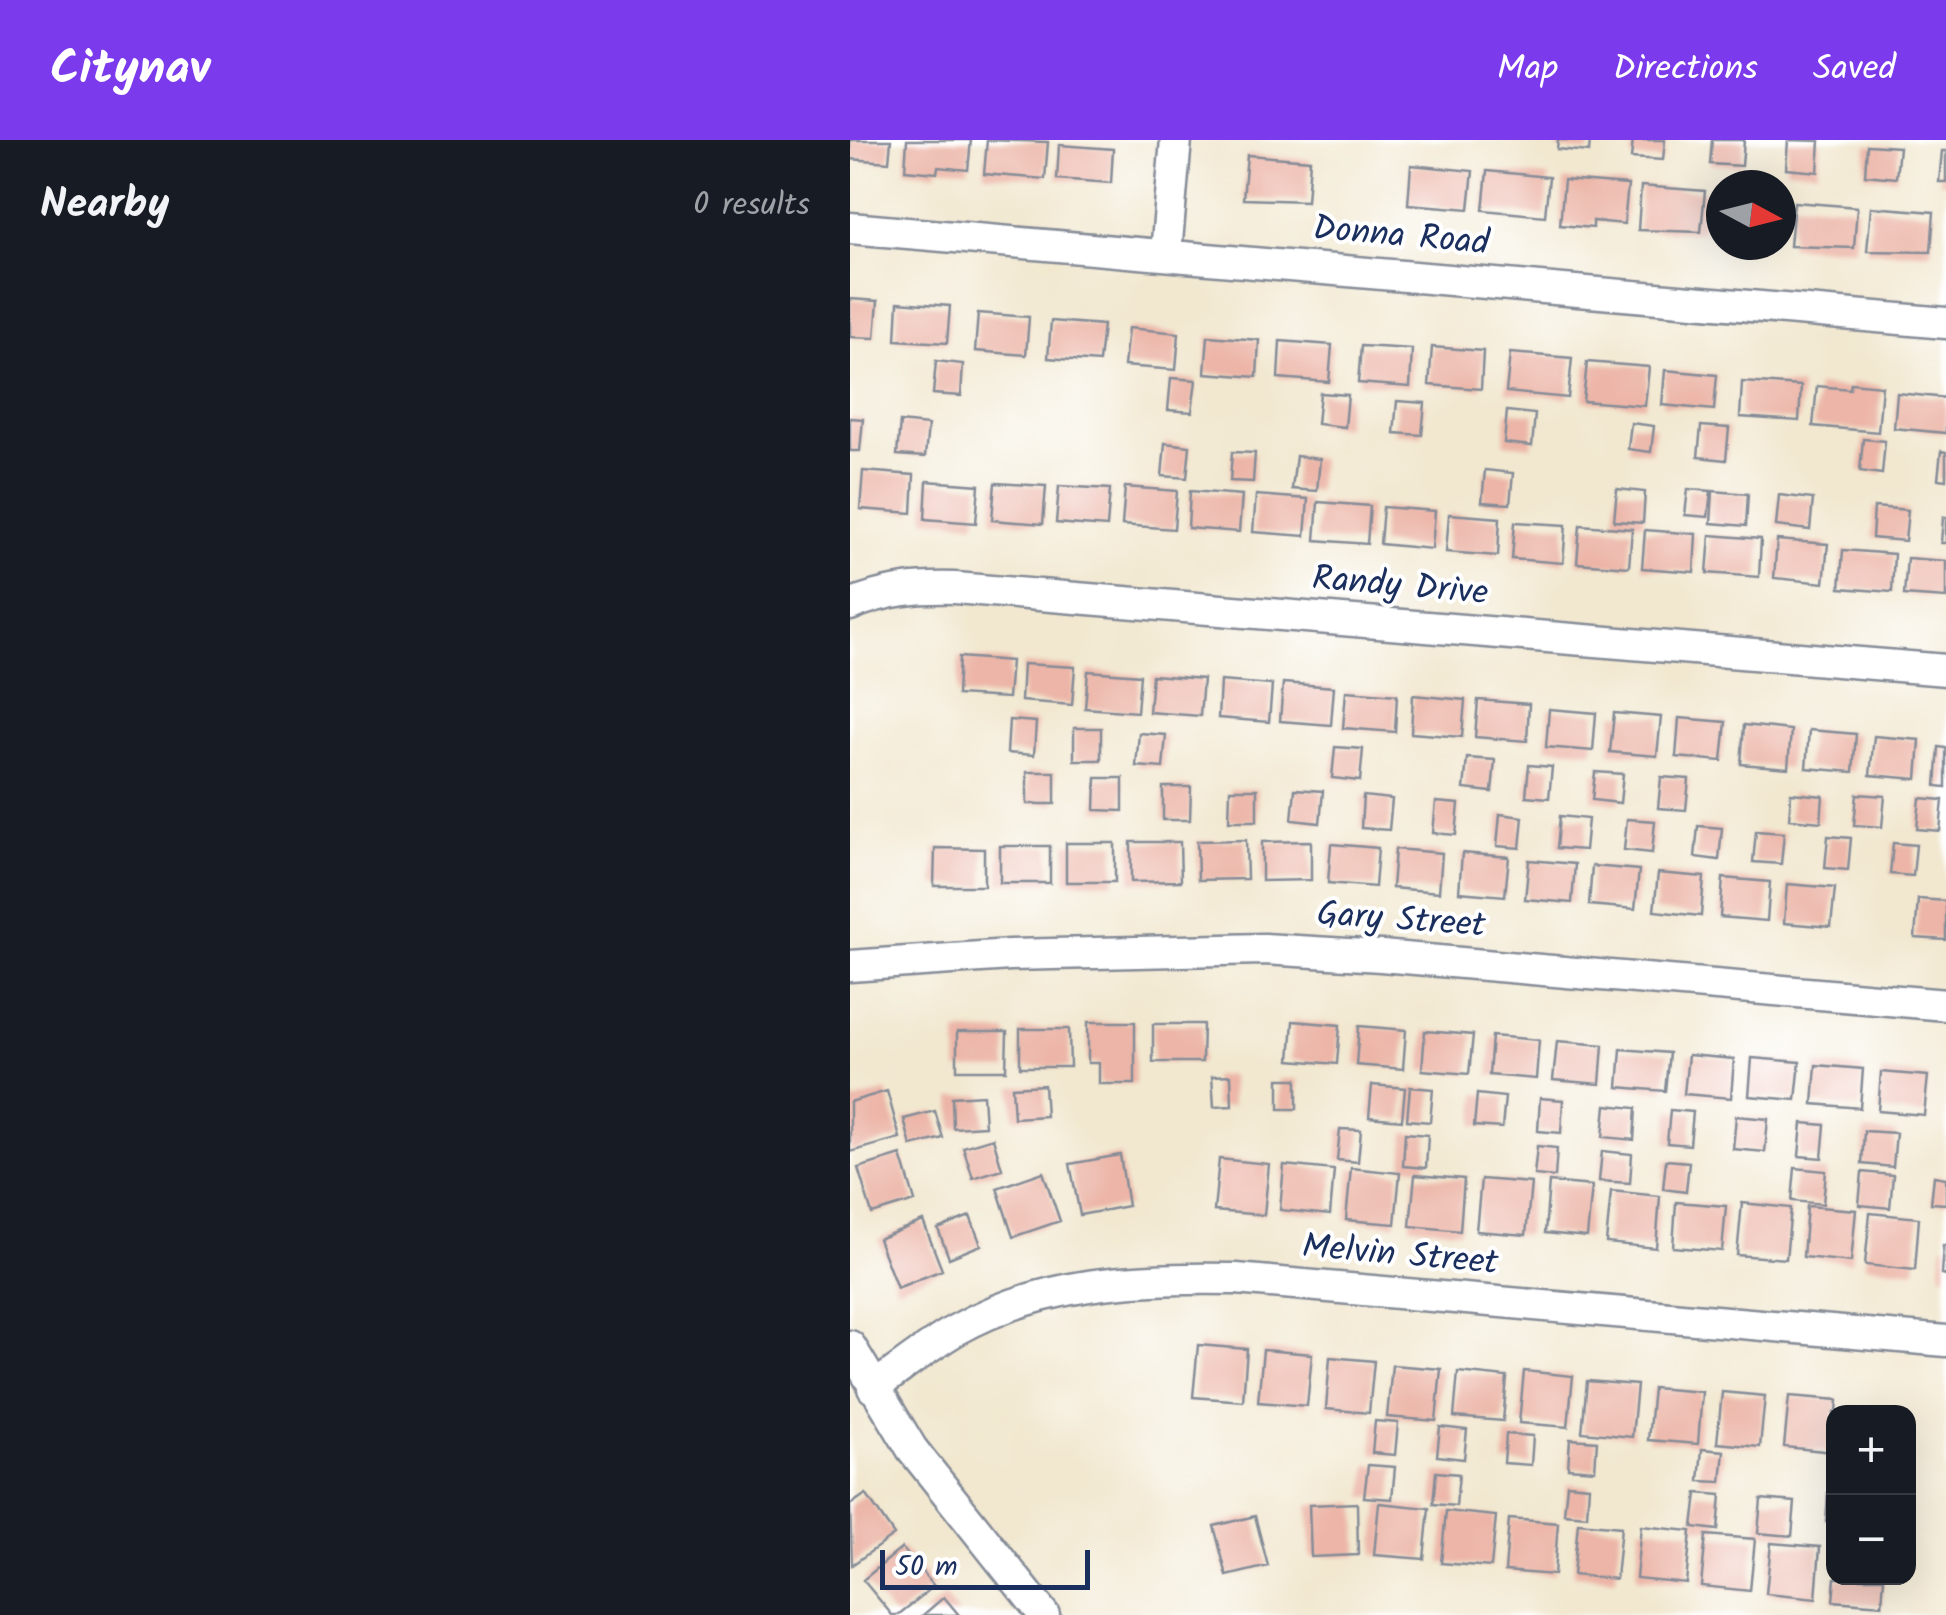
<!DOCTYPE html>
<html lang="en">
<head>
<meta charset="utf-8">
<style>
	body { margin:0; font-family:Kalam,sans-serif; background:#20242c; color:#f1f3f6 }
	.controls { position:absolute; right:30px; bottom:30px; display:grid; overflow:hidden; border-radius:20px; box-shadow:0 10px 40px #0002 }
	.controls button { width:90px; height:90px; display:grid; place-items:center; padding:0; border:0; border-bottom:2px solid #363941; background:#171b24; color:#f1f3f6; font:50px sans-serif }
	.compass { position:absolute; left:856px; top:30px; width:90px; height:90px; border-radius:50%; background:#171b24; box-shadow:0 10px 40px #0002; rotate:97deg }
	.scale { position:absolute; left:30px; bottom:25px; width:210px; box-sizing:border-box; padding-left:10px; border:5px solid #1b2f5e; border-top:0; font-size:28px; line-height:35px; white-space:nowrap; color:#1b2f5e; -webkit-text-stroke:8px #fff; paint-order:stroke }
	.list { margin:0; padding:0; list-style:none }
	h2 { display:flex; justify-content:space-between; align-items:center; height:130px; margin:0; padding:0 40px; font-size:42px }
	h2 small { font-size:32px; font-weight:400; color:#9ea1a6 }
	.map { position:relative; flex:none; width:1096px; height:1475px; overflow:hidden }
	header { display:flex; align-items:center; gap:60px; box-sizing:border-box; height:140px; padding:0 50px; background:#7c3aed; color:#fff }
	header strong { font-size:48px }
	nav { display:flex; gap:55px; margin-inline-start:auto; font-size:35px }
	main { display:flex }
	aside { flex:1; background:#171b24 }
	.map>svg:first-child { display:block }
	.building { fill:#ecb5a7 }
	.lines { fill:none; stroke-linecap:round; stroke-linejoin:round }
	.street-casing { stroke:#868c97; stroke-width:35 }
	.street { stroke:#fff; stroke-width:30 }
	.labels { text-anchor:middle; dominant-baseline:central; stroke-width:8; stroke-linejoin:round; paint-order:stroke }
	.street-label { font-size:35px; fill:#1b2f5e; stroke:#fff }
</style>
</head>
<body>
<header>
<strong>Citynav</strong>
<nav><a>Map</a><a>Directions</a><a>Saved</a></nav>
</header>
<main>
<aside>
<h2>Nearby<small>0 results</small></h2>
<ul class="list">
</ul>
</aside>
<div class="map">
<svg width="1096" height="1475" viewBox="0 0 1096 1475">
	<rect width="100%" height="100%" fill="#fff"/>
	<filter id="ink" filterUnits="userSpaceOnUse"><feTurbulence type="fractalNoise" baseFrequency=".01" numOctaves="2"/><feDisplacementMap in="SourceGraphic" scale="20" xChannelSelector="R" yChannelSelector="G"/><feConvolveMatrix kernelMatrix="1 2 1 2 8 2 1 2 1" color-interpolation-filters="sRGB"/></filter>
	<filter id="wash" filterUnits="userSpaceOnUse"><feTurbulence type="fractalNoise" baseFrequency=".0048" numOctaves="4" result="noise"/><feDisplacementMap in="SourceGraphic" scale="40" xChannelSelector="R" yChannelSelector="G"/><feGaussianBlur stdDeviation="2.25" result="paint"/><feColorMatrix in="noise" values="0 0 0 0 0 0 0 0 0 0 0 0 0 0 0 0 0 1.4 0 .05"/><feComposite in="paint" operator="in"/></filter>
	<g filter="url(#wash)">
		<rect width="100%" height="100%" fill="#f2e8d0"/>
		<g id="blocks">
			<!-- building -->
			<path class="building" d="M0 0H41L39 22 0 19Z
				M57 0H121L118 30 88 27 87 33 55 30Z
				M137 0 198 2 195 39 134 34Z
				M708 0H740L739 12 707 9Z
				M783 0H815L813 20 781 18Z
				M862 0H894L892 26 860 24Z
				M938 0 970 1 968 32 936 29Z
				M209 5 263 9 261 43 207 39Z
				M1017 5 1049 7 1046 38 1015 35Z
				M1092 11H1096V42H1089Z
				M397 15 460 20 457 61 393 59Z
				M561 25 623 31 619 69 558 64Z
				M637 31 699 37 695 76 633 70Z
				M714 40 778 45 774 84 743 81V88L710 85Z
				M791 46 855 51 851 92 788 90Z
				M944 62 1007 67 1004 108 940 106Z
				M1021 67 1084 72 1081 112 1017 111Z
				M0 159 28 161 25 198 0 197Z
				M48 162 100 166 97 203 46 200Z
				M128 173 179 177 176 215 125 211Z
				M201 181 253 185 249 222 198 218Z
				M278 188 329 193 326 230 274 226Z
				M358 196 409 200 407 237 355 233Z
				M430 201 482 205 479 242 428 238Z
				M511 206 562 209 560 247 508 243Z
				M582 207 633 211 631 249 579 245Z
				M660 213 722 218 718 258 656 252Z
				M86 221 113 224 111 256 83 254Z
				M737 222 799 227 795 266 733 261Z
				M815 230 867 235 864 270 812 265Z
				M321 238 346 240 342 272 318 270Z
				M892 242 951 246 949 281 890 277Z
				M1001 243 1032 246 1028 292 963 286 967 246 1000 249Z
				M470 253 498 255 495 287 467 284Z
				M1047 253 1096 258V293L1044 288Z
				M547 261 575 263 572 295 544 293Z
				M657 271 685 274 682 306 654 303Z
				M0 278 13 279 10 311H0Z
				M50 282 78 285 75 317 47 315Z
				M781 283 804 286 801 312 778 309Z
				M851 286 879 288 876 320 848 317Z
				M1013 299 1035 301 1032 334 1010 331Z
				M315 303 340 306 337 338 312 336Z
				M1091 311 1096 312V340L1088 339Z
				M382 312 405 313 403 342 380 341Z
				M446 316 470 319 467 351 442 349Z
				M635 330 663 333 660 364 632 362Z
				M13 331 64 335 62 373 10 369Z
				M77 341 129 345 126 383 75 379Z
				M145 343 196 346 193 384 142 380Z
				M209 346 260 349 257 387 206 383Z
				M275 347 327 351 324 389 272 385Z
				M767 349 795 352 793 383 764 381Z
				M838 349 861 351 858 377 835 375Z
				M340 351 392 355 389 392 338 388Z
				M863 351 898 354 896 386 861 383Z
				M406 355 458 359 455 396 403 392Z
				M929 355 963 359 960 390 926 386Z
				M468 362 520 366 517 404 465 400Z
				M533 367 585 371 582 409 530 404Z
				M1024 367 1058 370 1055 401 1022 398Z
				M599 374 650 378 648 416 596 412Z
				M1093 377H1096V403H1091Z
				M665 382 716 385 713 423 662 419Z
				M730 385 782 389 779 427 727 423Z
				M795 390 846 394 844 432 792 428Z
				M860 395 911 399 909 437 857 433Z
				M927 400 978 404 974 443 924 438Z
				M993 410 1044 414 1042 452 990 448Z
				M1057 418 1096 421V458L1054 455Z
				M109 517 161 521 158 558 107 555Z
				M173 524 225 527 222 565 171 561Z
				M238 531 290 535 287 572 235 568Z
				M302 535 353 539 350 576 299 572Z
				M370 541 422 545 419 582 368 578Z
				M433 543 484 547 481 585 430 581Z
				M496 551 547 555 545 592 493 588Z
				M563 555 615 560 612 597 561 593Z
				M628 560 679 564 677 601 625 597Z
				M699 569 746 573 743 611 696 607Z
				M764 573 811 577 807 616 760 612Z
				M829 578 876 582 872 621 826 617Z
				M159 580 186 582 184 615 157 613Z
				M894 585 941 590 938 628 891 624Z
				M224 588H251V620H224Z
				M959 590 1006 594 1003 632 956 628Z
				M289 593 316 595 313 628 286 626Z
				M1024 596 1070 600 1067 639 1020 635Z
				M485 607 513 609 510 641 482 638Z
				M1089 607 1096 608V647L1086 646Z
				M617 618 645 620 642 652 614 649Z
				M679 625 702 627 699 658 676 656Z
				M177 632H205V664H177Z
				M745 632 773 634 770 663 742 660Z
				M811 637 839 639 836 670 808 668Z
				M246 638H273V671L245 670Z
				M313 647H341L340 680H313Z
				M380 649H407V681H379Z
				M445 649 473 651 470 683 442 680Z
				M941 653 973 656 971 682 939 679Z
				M1007 654 1035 656 1032 687 1004 685Z
				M513 656 542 659 539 690 511 688Z
				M1070 658 1093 660 1090 691 1067 689Z
				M586 662 609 664 606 695 583 693Z
				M650 674 673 677 670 708 647 706Z
				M710 676 738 679 735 710 707 708Z
				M777 679 805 681 802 713 774 710Z
				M848 686 872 688 869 720 845 717Z
				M906 691 934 693 931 724 903 722Z
				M978 696 1001 698 998 730 975 728Z
				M396 700 397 739 348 740 347 701Z
				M461 701V740L412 741V702Z
				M281 702H330L331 741 281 742Z
				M216 703H265V742H216Z
				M1043 703 1066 705 1063 736 1040 734Z
				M481 704 528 708 525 747 478 743Z
				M150 706H200V743H150Z
				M85 708 134 709V746H84Z
				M545 709 592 713 589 752 542 748Z
				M612 713 659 717 655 756 609 752Z
				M679 720 725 724 722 763 675 759Z
				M742 726 789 730 785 769 739 765Z
				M808 733 854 737 851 776 804 771Z
				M873 738 920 742 917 781 870 777Z
				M937 744 985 748 981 787 934 783Z
				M1068 759 1096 761V800L1065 798Z
				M443 881 490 885 487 924 440 920Z
				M238 882H285V944H249V923H238Z
				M303 884H353L352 922H303Z
				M509 886 556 890 553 929 506 925Z
				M170 889H219L220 927H170Z
				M575 891 623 895 619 934 572 930Z
				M107 892H157L156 930H107Z
				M642 896 689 900 686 939 639 935Z
				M707 901 753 905 750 944 703 940Z
				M771 909 819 913 815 951 768 947Z
				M838 915 884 919 881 958 834 954Z
				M902 918 950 922 946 960 899 956Z
				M966 925 1013 929 1010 968 963 964Z
				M1031 932 1078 936 1074 975 1028 971Z
				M381 935 382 966 364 967 362 936Z
				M429 939H447V969H429Z
				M194 945 196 976 164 978 162 947Z
				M522 945 555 948 552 980 519 977Z
				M560 947 583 949 580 982 557 980Z
				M37 951 50 998 0 1012V962Z
				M627 954 655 957 652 988 624 986Z
				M133 955 135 986 103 988 102 957Z
				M690 958 713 960 711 993 688 991Z
				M756 965 786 968 784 1000 753 997Z
				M820 970 843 972 840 1005 817 1003Z
				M85 971 93 998 61 1006 54 979Z
				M886 976 918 979 915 1012 883 1009Z
				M952 983 975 985 972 1018 949 1016Z
				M490 989 511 990 508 1022 487 1020Z
				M1014 991 1046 993 1043 1027 1012 1024Z
				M555 993 578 995 576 1028 553 1026Z
				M143 998 152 1029 123 1038 113 1007Z
				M687 1006 707 1008 705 1037 684 1035Z
				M752 1011 782 1014 780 1043 749 1041Z
				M51 1015 65 1061 22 1074 8 1028Z
				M270 1015 278 1066 230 1075 220 1024Z
				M369 1019 419 1024 414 1075 364 1071Z
				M816 1020 839 1022 836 1052 813 1049Z
				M434 1025 484 1030 480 1075 430 1070Z
				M501 1028 550 1033 545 1084 496 1080Z
				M945 1028 976 1031 973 1064 942 1061Z
				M193 1032 210 1081 163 1097 147 1048Z
				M1012 1032 1043 1035 1040 1068 1009 1065Z
				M565 1035 614 1039 610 1091 560 1086Z
				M1084 1036 1096 1038V1064L1081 1063Z
				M631 1039 681 1043 676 1095 626 1091Z
				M699 1042 742 1046 737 1097 695 1093Z
				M761 1051 810 1056 806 1108 756 1103Z
				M826 1062 876 1066 872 1111 823 1107Z
				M892 1063 941 1068 936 1119 887 1115Z
				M957 1066 1006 1070 1001 1122 953 1117Z
				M1020 1073 1069 1078 1065 1130 1015 1125Z
				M120 1076 131 1105 99 1118 88 1089Z
				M73 1081 92 1130 47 1148 28 1099Z
				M1093 1105H1096V1135L1091 1134Z
				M348 1205 397 1209 393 1261 343 1257Z
				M413 1210 462 1214 457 1266 408 1262Z
				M480 1217 524 1221 519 1273 476 1269Z
				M542 1225 591 1229 586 1281 537 1277Z
				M674 1231 723 1236 718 1287 669 1283Z
				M608 1232 657 1237 653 1281 604 1277Z
				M737 1241 787 1245 782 1297 732 1292Z
				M803 1248 852 1252 848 1304 798 1300Z
				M872 1252 915 1256 910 1307 867 1303Z
				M939 1256 988 1260 987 1272H984V1312L934 1307Z
				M525 1281 548 1283 545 1315 522 1313Z
				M590 1287 617 1290 614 1319 587 1316Z
				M656 1294 683 1296 681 1325 654 1323Z
				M720 1299 747 1301 745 1330 718 1328Z
				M852 1309 874 1311 871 1342 849 1341Z
				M518 1325 545 1327 542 1359 514 1357Z
				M586 1332 609 1334 606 1366 583 1364Z
				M717 1344 739 1346 737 1376 714 1374Z
				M847 1353 871 1355 868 1390 843 1387Z
				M978 1353H984V1382H976Z
				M16 1354 44 1395 2 1425 0 1365Z
				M911 1359 945 1362 942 1396 908 1393Z
				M507 1363 508 1415 461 1417 459 1365Z
				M529 1363 579 1368 574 1419 524 1415Z
				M596 1371 646 1376 641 1427 591 1423Z
				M405 1376 418 1426 377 1436 364 1386Z
				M659 1379 708 1383 704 1435 655 1431Z
				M728 1383 771 1387 766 1439 723 1435Z
				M791 1386 841 1391 836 1443 786 1438Z
				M856 1395 905 1399 900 1451 851 1446Z
				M921 1403 970 1407 966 1459 916 1454Z
				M52 1408 84 1446 48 1475H42L13 1440Z
				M985 1438H1034L1032 1465 983 1461Z
				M94 1457 109 1475H73Z"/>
		</g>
	</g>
	<g filter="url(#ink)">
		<use href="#blocks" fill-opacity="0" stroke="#868c97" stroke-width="2.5"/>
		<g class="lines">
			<defs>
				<path id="street" d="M0 88 1096 183
					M316 113 326 0
					M0 465C36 450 66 447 105 448L1096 530
					M0 826 160 815 414 809 531 816 1096 865
					M0 1206 62 1309 194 1475
					M23 1248C50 1229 77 1207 106 1190 193 1141 289 1137 386 1139L1096 1201"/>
			</defs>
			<!-- street casing -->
			<use href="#street" class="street-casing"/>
			<!-- street -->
			<use href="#street" class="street"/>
		</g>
	</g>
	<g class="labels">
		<!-- street labels -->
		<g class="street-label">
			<text transform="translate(551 97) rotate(5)">Donna Road</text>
			<text transform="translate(550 447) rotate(5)">Randy Drive</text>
			<text transform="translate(551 781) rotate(4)">Gary Street</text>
			<text transform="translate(550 1116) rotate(5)">Melvin Street</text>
		</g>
	</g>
</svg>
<div class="controls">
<button>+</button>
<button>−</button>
</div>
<svg class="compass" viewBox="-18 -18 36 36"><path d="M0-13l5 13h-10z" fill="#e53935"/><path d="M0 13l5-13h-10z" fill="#9ea1a6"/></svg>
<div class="scale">50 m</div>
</div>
</main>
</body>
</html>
